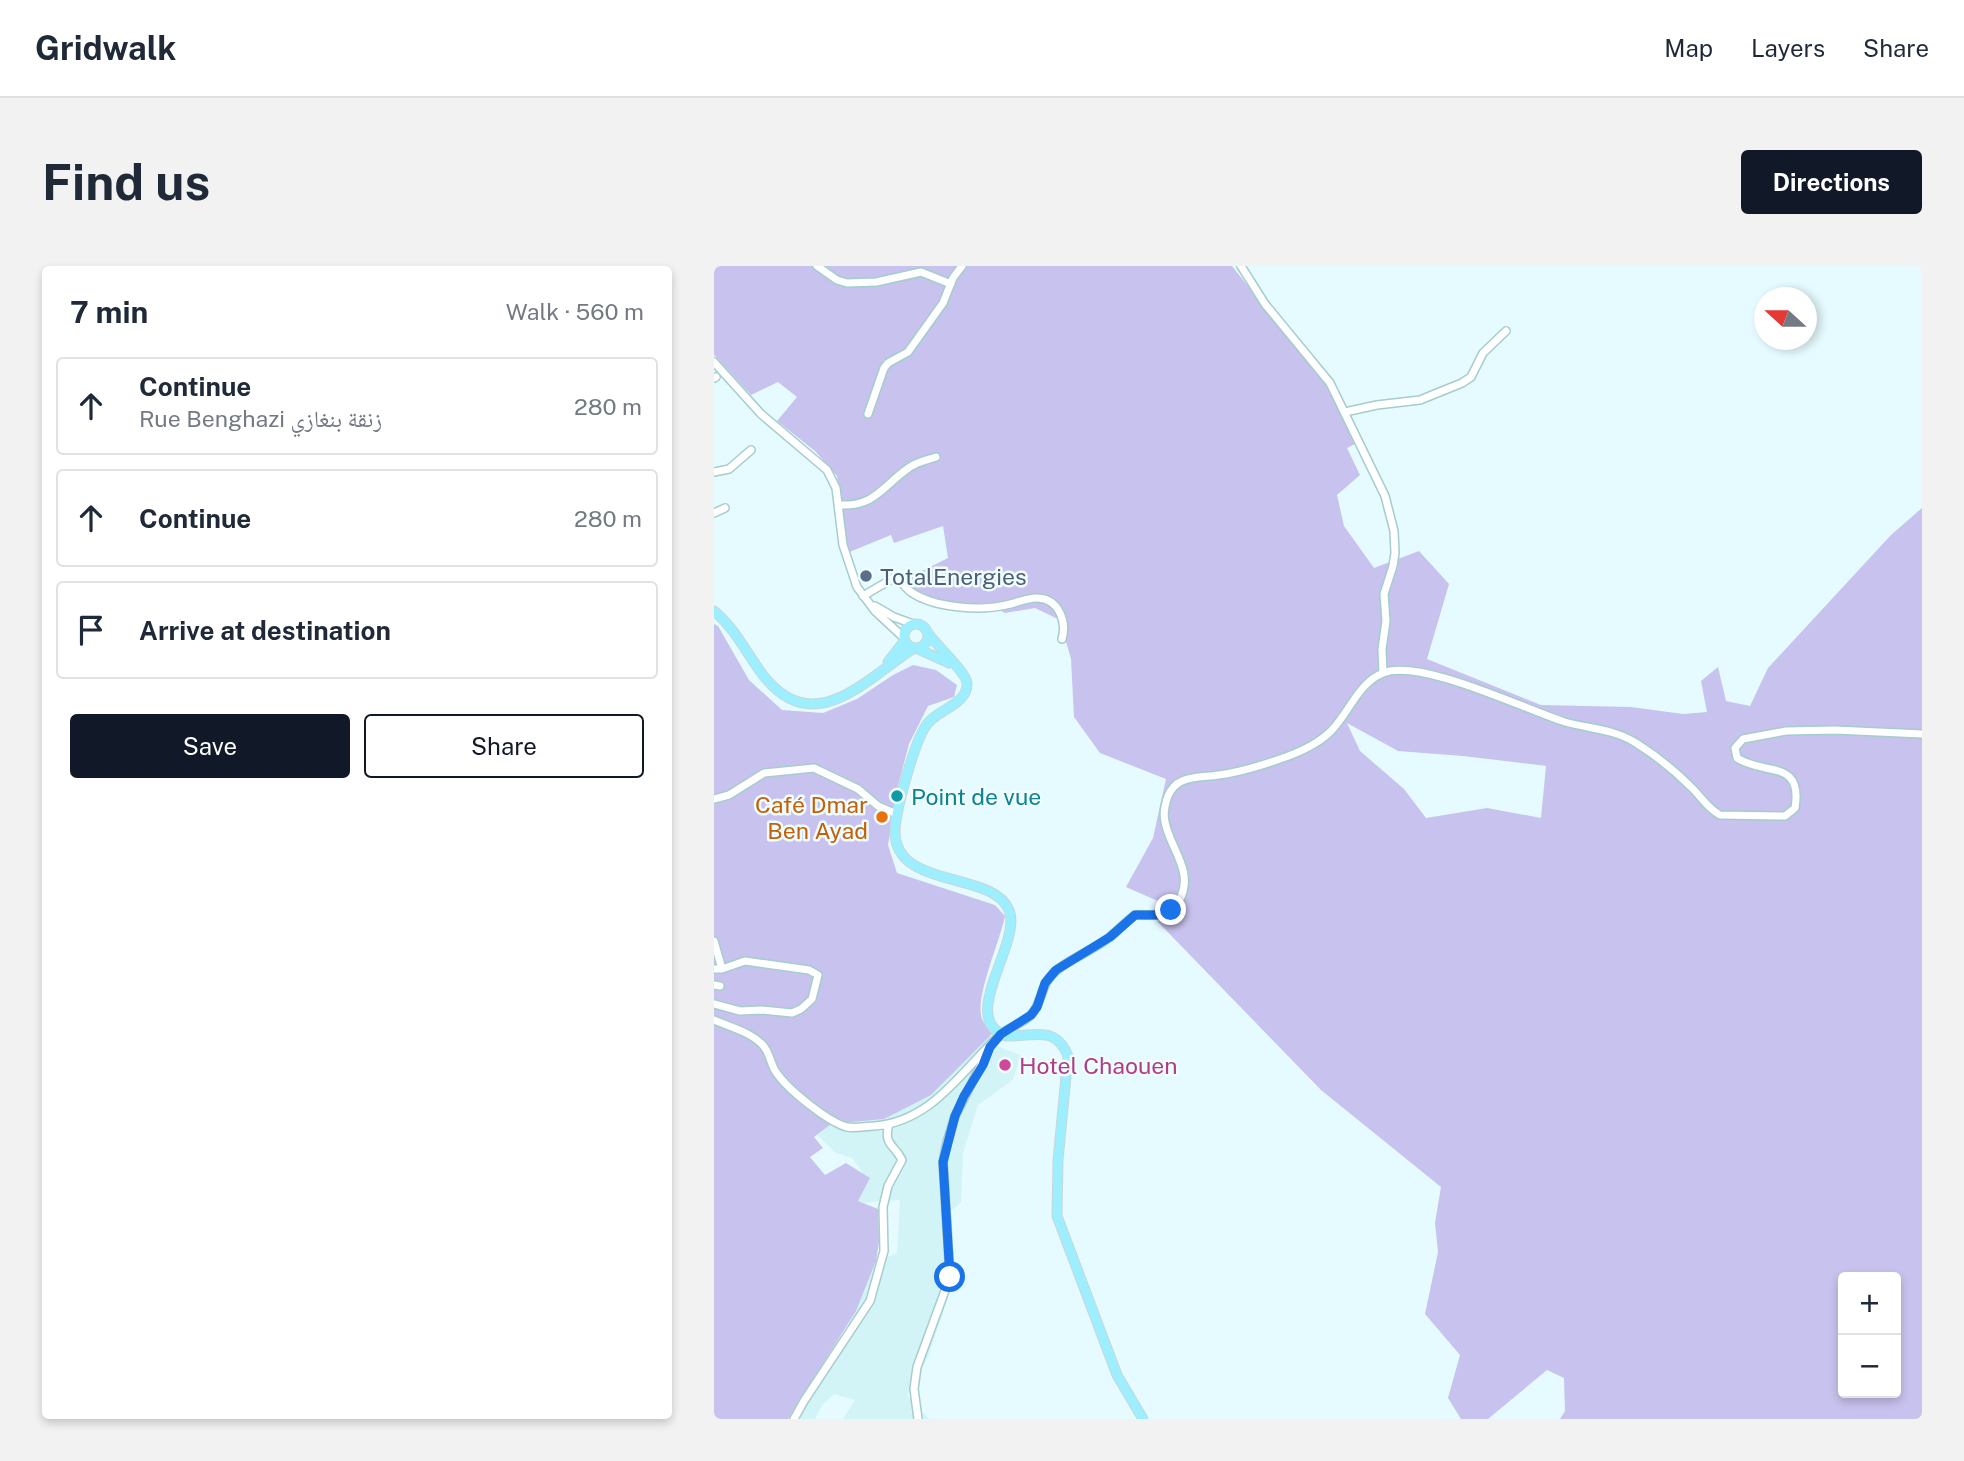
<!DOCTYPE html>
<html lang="en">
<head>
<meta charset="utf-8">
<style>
	body { margin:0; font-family:"Public Sans","Noto Naskh Arabic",sans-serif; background:#f2f2f3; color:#1f2937 }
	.controls { position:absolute; right:21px; bottom:21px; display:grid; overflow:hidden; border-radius:7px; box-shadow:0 4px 10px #0003 }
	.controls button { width:63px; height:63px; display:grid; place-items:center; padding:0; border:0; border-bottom:2px solid #e0e1e3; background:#fff; color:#1f2937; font:35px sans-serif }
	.compass { position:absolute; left:1040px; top:21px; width:63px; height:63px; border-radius:50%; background:#fff; box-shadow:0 4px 10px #0003; rotate:291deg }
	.stop { position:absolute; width:21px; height:21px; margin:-16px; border:5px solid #1a73e8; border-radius:50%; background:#fff }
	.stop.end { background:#1a73e8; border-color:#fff; box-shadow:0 2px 7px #0008 }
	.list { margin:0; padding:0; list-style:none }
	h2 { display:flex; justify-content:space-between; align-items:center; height:91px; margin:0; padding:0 28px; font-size:30px }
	h2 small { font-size:23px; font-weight:400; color:#747a83 }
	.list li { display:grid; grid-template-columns:46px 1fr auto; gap:21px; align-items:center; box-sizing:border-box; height:98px; margin:0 14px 14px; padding:0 14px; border:2px solid #e0e1e3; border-radius:7px }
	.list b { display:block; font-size:26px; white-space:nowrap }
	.list p { margin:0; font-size:23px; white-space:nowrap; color:#747a83 }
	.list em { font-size:23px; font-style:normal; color:#747a83 }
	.actions { display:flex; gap:14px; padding:21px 28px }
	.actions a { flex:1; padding:16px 0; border:2px solid #111827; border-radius:7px; text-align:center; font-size:24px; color:#111827 }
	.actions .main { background:#111827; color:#fff }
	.icon { flex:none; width:38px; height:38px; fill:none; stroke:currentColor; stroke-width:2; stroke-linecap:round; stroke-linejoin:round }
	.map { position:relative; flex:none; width:1208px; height:1153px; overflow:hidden; border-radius:7px }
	header { display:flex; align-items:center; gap:42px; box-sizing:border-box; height:98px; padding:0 35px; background:#fff; border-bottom:2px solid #e0e1e3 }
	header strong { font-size:33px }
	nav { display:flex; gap:38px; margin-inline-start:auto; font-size:24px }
	.intro { display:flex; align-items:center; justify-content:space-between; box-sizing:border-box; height:168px; padding:0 42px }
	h1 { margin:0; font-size:49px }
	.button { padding:18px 32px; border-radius:7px; background:#111827; color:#fff; font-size:24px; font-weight:700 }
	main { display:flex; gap:42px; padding:0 42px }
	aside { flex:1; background:#fff; border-radius:7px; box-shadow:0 4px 10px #0003 }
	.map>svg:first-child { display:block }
	.residential { fill:#d3f4f7 }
	.green { fill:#c8c2ee; fill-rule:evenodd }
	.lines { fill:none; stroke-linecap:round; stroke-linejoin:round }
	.minor-casing { stroke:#a5cdcc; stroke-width:10 }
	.major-casing { stroke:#c8d7d6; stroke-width:11 }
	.minor { stroke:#fff; stroke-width:7 }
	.major { stroke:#9defff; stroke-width:9 }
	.route { stroke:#1a73e8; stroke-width:9 }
	.service-dot { fill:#5c6f8a; stroke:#effdff; stroke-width:2.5 }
	.culture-dot { fill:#0f9aa8; stroke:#effdff; stroke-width:2.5 }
	.food-dot { fill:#e8710a; stroke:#effdff; stroke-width:2.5 }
	.hotel-dot { fill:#d1479c; stroke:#effdff; stroke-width:2.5 }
	.labels { text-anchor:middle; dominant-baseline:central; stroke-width:5; stroke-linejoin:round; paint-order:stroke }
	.service-label { font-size:23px; fill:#4e5e75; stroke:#effdff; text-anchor:start }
	.culture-label { font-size:23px; fill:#0d838f; stroke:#effdff; text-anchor:start }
	.food-label { font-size:23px; fill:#c56008; stroke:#effdff; text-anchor:end }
	.hotel-label { font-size:23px; fill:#b23c85; stroke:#effdff; text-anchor:start }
</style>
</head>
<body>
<header>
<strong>Gridwalk</strong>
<nav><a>Map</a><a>Layers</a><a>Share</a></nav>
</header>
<div class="intro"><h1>Find us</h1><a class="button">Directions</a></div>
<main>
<aside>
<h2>7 min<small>Walk · 560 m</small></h2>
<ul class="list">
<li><svg class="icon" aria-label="ahead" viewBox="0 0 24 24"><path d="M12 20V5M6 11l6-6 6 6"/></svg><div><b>Continue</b><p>Rue Benghazi زنقة بنغازي</p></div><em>280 m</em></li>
<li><svg class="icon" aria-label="ahead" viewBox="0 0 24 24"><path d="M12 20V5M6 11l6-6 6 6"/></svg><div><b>Continue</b></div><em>280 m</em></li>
<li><svg class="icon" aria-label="arrive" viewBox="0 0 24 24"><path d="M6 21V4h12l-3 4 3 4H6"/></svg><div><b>Arrive at destination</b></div></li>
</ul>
<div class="actions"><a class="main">Save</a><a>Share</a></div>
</aside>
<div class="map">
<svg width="1208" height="1153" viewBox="0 0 1208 1153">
	<rect width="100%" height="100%" fill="#e6fbff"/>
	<!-- residential -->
	<path class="residential" d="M140 560 265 756 283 780 307 789 299 814 264 839 249 887 247 936 234 948 239 1017 214 1091 193 1129 215 1153H129L141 1134 120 1128 108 1139 101 1153H74V1137L134 1061 145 1004 183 987 186 934 135 938 118 920 149 907 138 892 122 887 103 869 120 841Z"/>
	<!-- green -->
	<path class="green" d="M0 0H518L612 119 641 178 633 182 646 209 623 229 630 260 660 302 705 285 735 318 713 393 827 439 917 441 969 448 993 446 987 415 1004 401 1012 435 1036 440 1054 402 1177 269 1208 242V1153H846L851 1145 850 1112 833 1104 774 1153H747L734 1132 746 1089 711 1048 724 986 721 957 727 921 607 824 443 655 462 643 412 621 439 572 452 513 386 487 360 451 357 393 346 354 321 342 291 347 272 337 240 340 201 325 196 311 234 292 229 260 180 277 177 269 133 287 123 210 101 185 63 155 83 131 64 116 37 129 0 89ZM633 457 684 485 749 490 832 500 827 552 773 542 712 552 690 523 646 485ZM1129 1011H1182V1127H1129Z
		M0 358 4 360 35 414 68 444 109 447 143 433 179 409 199 399 222 404 243 419 240 431 214 440 195 478 184 520 174 579 183 607 281 639 291 650C286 675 263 726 267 749 268 756 274 762 279 767L217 829 170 853 117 858 100 871 109 882 96 891 111 909 132 897 156 912 144 935 164 943 165 976 162 995 142 1045 74 1153H0Z"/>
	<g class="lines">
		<defs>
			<path id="minor" d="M103 0 123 14 133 17 162 16 207 6 237 18
				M527 0 551 38 616 117 671 230 680 265 681 287 679 300 670 328 672 355 668 383 669 407
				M0 96 47 148 113 204 122 222 129 279 143 321 161 345 190 372
				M0 112 2 111
				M631 146 663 139 706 134 748 117 757 111 769 87 792 65
				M154 148 170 102 174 97 194 86 229 37 239 12 248 0
				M0 206 15 203 37 184
				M125 239C162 241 169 219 196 201 203 196 213 194 222 191
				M0 247 11 242
				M149 330 183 310C187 315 191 322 197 326 220 342 266 345 292 339 303 337 314 331 324 332 345 333 353 356 348 373
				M161 340 180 351 199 358
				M0 533 15 529 50 507 100 502 144 523 164 540 183 548
				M0 675 8 703H0
				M0 719 6 720
				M0 738 26 745 47 744 78 747 87 743 98 733 104 709 95 704 31 695 8 703
				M0 754C15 761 41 767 51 782 56 789 57 799 62 806 73 823 114 856 133 861 141 863 152 860 160 860 218 856 247 805 286 769 295 761 308 758 317 749 329 736 326 717 343 704 358 692 377 685 393 673 403 666 411 656 421 649 432 648 442 651 453 646 459 644 464 638 467 631 479 604 456 582 451 556 449 547 451 538 454 530 457 523 461 518 468 515 479 510 493 511 505 509 526 506 546 500 566 493 584 487 604 478 617 465 635 447 644 417 669 407 707 392 812 444 851 456 876 463 900 463 922 477 941 489 960 504 976 520 987 530 993 542 1006 549L1071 550 1081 542C1089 493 1051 510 1023 492L1021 482 1029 473 1072 465 1121 464 1208 468
				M80 1153 90 1135 156 1035 170 985 169 941 174 920 188 894C180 878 169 879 175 858
				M204 1153 200 1123 203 1101 236 1011 229 896 233 876 241 850 274 785"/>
			<path id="major" d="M0 345C21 362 33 388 49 409 100 475 153 412 200 382
				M190 370a12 12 0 1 1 24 0a12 12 0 1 1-24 0Z
				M214 367C222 379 252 406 253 417 254 438 225 443 214 457 201 472 182 544 181 564 179 624 279 604 295 644 309 676 243 753 292 770 319 771 341 758 354 790L344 894 343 950 403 1109 429 1153
				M202 382 235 397
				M174 396 191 374"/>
		</defs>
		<!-- minor casing -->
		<use href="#minor" class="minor-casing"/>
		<!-- major casing -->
		<use href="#major" class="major-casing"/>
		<!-- minor -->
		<use href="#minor" class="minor"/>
		<!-- major -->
		<use href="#major" class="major"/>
	</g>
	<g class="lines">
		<!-- route -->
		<path class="route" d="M236 1011 229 896 241 850 250 830 269 799 276 781 287 768 317 749 323 741 331 717 342 704 396 671 421 649H444L457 644"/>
	</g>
	<!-- markers -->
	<circle class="service-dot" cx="152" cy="310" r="7"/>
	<circle class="culture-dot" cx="183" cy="530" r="7"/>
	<circle class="food-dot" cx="168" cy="551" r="7"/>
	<circle class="hotel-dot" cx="291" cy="799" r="7"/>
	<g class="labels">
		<!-- service labels -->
		<g class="service-label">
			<text x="166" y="310">TotalEnergies</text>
		</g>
		<!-- culture labels -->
		<g class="culture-label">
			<text x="197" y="530">Point de vue</text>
		</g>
		<!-- food labels -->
		<g class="food-label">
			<text x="154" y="538">Café Dmar<tspan x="154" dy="26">Ben Ayad</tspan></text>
		</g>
		<!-- hotel labels -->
		<g class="hotel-label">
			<text x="305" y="799">Hotel Chaouen</text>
		</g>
	</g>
</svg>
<div class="controls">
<button>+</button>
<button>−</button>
</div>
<svg class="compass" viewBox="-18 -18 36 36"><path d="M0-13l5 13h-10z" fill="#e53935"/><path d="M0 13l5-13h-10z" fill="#747a83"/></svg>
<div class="stop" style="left:236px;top:1011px"></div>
<div class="stop end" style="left:457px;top:644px"></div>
</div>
</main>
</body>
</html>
